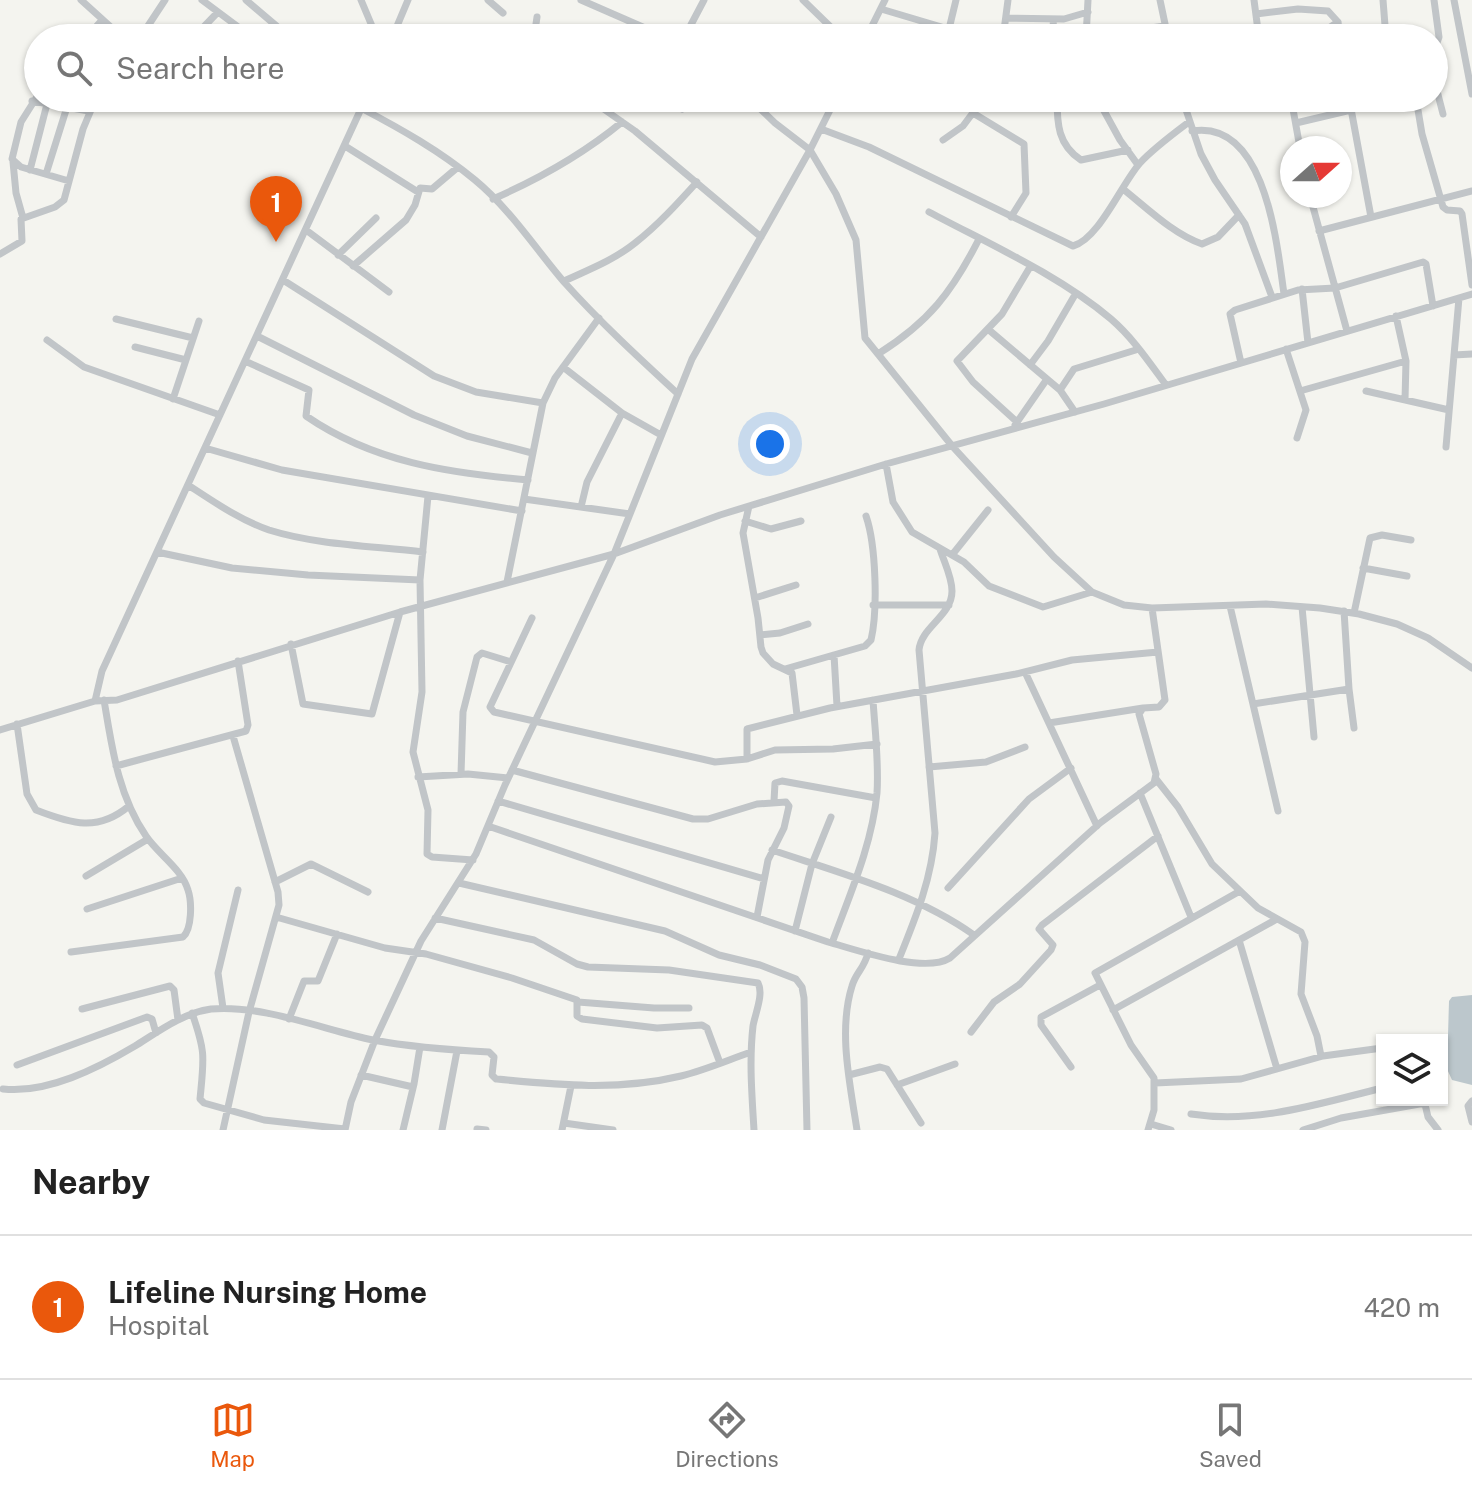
<!DOCTYPE html>
<html lang="en">
<head>
<meta charset="utf-8">
<style>
	body { margin:0; font-family:"Public Sans",sans-serif; background:#f2f2f2; color:#222 }
	.controls { position:absolute; right:24px; bottom:24px; display:grid; overflow:hidden; border-radius:0px; box-shadow:0 2px 6px #0004 }
	.controls button { width:72px; height:72px; display:grid; place-items:center; padding:0; border:0; border-bottom:2px solid #e0e0e0; background:#fff; color:#222; font:40px sans-serif }
	.compass { position:absolute; left:1280px; top:136px; width:72px; height:72px; border-radius:50%; background:#fff; box-shadow:0 2px 6px #0004; rotate:69deg }
	.you { position:absolute; left:770px; top:444px; width:28px; height:28px; margin:-20px; border:6px solid #fff; border-radius:50%; background:#1a73e8; box-shadow:0 0 0 12px #1a73e833 }
	.badge { display:grid; place-items:center; width:52px; height:52px; border-radius:50%; background:#ea580c; color:#fff; font-size:26px; font-weight:700 }
	.pin { position:absolute; translate:-50% -66px; filter:drop-shadow(0 2px 4px #0008) }
	.pin::after { content:''; position:absolute; top:42px; width:28px; height:24px; background:inherit; clip-path:polygon(0 0,100% 0,50% 100%) }
	.list { margin:0; padding:0; list-style:none }
	h2 { display:flex; justify-content:space-between; align-items:center; height:104px; margin:0; padding:0 32px; font-size:34px }
	h2 small { font-size:26px; font-weight:400; color:#767676 }
	.list li { display:grid; grid-template-columns:52px 1fr auto; gap:24px; align-items:center; box-sizing:border-box; height:144px; padding:0 32px; border-top:2px solid #e0e0e0 }
	.list b { display:block; font-size:30px; white-space:nowrap }
	.list p { margin:0; font-size:26px; white-space:nowrap; color:#767676 }
	.list em { font-size:26px; font-style:normal; color:#767676 }
	.icon { flex:none; width:44px; height:44px; fill:none; stroke:currentColor; stroke-width:2; stroke-linecap:round; stroke-linejoin:round }
	.map { position:relative; flex:none; width:1472px; height:1130px; overflow:hidden }
	.search { position:absolute; background:#fff; box-shadow:0 2px 6px #0004; left:24px; right:24px; top:24px; height:88px; display:flex; align-items:center; gap:20px; box-sizing:border-box; padding:0 28px; border-radius:44px; color:#767676; font-size:30px }
	.sheet { height:248px; background:#fff }
	nav { display:flex; justify-content:space-around; align-items:center; box-sizing:border-box; height:112px; border-top:2px solid #e0e0e0; background:#fff; font-size:22px; color:#767676 }
	nav a { display:grid; justify-items:center; gap:4px }
	nav .on { color:#ea580c }
	.map>svg:first-child { display:block }
	.water { fill:#bcc7cc }
	.lines { fill:none; stroke-linecap:round; stroke-linejoin:round }
	.minor { stroke:#c1c5c8; stroke-width:7 }
</style>
</head>
<body>
<div class="map">
<svg width="1472" height="1130" viewBox="0 0 1472 1130">
	<rect width="100%" height="100%" fill="#f4f4ef"/>
	<!-- water -->
	<path class="water" d="M1472 995V1085L1452 1080 1447 1069 1449 1001 1452 997Z"/>
	<g class="lines">
		<!-- minor -->
		<path class="minor" d="M81 0 123 38
			M202 0 253 38
			M246 0 280 29
			M361 0 377 38
			M488 0 503 13
			M581 0 668 38
			M803 0 842 38
			M1160 0 1168 38
			M1254 0 1259 38
			M1383 0 1386 38
			M1434 0 1439 37 1434 51
			M1454 0 1472 94
			M881 9 955 31 991 38
			M1256 14 1298 9 1328 11 1338 22 1340 38
			M1006 18 1064 19 1088 12
			M1053 19 1054 38
			M536 27 555 38
			M949 29 956 0
			M1086 37 1165 26
			M86 38 102 20
			M140 38 165 0
			M193 38 218 12
			M392 38 408 0
			M534 38 537 17
			M684 38 704 0
			M866 38 885 0
			M1003 38 1008 0
			M1086 38 1088 0
			M1325 38 1329 28 1338 22
			M1434 79 1443 114
			M38 95 21 122 12 159 21 167 69 181
			M406 98H415
			M588 98 635 131 761 237
			M664 98 682 109
			M749 98 775 123 810 150 836 194 856 240 865 338 953 447 1054 557 1092 592 1124 605 1152 608 1266 604 1320 608 1359 614 1397 624 1428 638 1472 668
			M1057 98C1057 124 1058 145 1081 160L1128 150
			M1097 98 1120 140 1138 165
			M1182 98 1201 154 1215 180 1245 224 1272 297
			M1291 98 1300 148
			M1331 98 1334 114
			M1349 98 1371 217
			M1416 98 1422 134 1443 207 1447 210 1460 211 1462 214 1472 285
			M32 101 89 111
			M1184 106 1209 98
			M361 108C401 129 440 151 475 180 510 209 535 248 564 282 600 322 639 358 678 394
			M973 113 1024 144 1026 193 1011 217
			M1296 123 1351 110
			M821 129 869 147 1073 246C1099 239 1122 183 1140 163 1154 148 1173 134 1189 122
			M1192 131C1266 119 1277 245 1284 294
			M943 140 963 126 984 98
			M345 146 418 192
			M13 162 16 193 23 218
			M30 170 47 104
			M46 174 67 107
			M1123 189C1147 208 1173 234 1202 244L1218 237 1239 215
			M1310 196 1347 331
			M493 199C541 178 582 155 622 122
			M929 212C989 244 1059 275 1111 319 1133 338 1149 362 1166 385
			M306 230 389 292
			M1319 231 1472 191
			M0 254 22 241 21 219 55 207 64 200 83 129 96 98
			M338 255 376 218
			M353 266 406 220 415 205 420 188 432 189 458 167
			M283 280 434 376 476 392 543 403
			M564 281C588 270 614 260 635 243 658 225 678 203 697 182
			M1302 289 1308 343
			M1396 316 1406 361 1405 400
			M116 319 193 338
			M989 330 1060 390 1075 412
			M257 336 414 415 467 436 532 453
			M47 340 84 367 220 415
			M135 347 186 360
			M1286 349 1306 410 1297 438
			M878 354C929 322 952 292 979 239
			M1454 355 1472 354
			M245 361 309 390 306 416C373 462 448 473 528 480
			M1241 363 1230 314 1235 310 1298 290 1335 288 1423 262 1426 264 1433 306
			M1030 365 1048 341 1076 293
			M563 367 622 413 661 435
			M1060 390 1074 369 1139 349
			M1300 391 1406 361
			M1366 391 1449 410
			M173 399 199 321
			M1017 422 973 382 957 361 1002 314 1030 267
			M1015 425 1047 379
			M1446 447 1459 298
			M205 448 282 470 522 511
			M886 464 893 502 912 532 964 562 989 586 1043 607 1092 592
			M188 485C214 502 240 520 269 530 317 545 373 546 423 552
			M428 496 420 580 422 692 413 752 428 810 427 854 432 857 473 860
			M524 499 630 514
			M749 506 743 533 758 618 761 647 763 653 773 664 792 673 797 715
			M581 507 587 482 622 413
			M745 521 771 529 801 521
			M157 552 232 568 308 575 420 580
			M952 555 988 510
			M1363 568 1407 576
			M507 582 543 403 555 378 599 318
			M755 598 796 585
			M873 605H949
			M1230 606 1278 811
			M1302 607 1314 737
			M1354 613 1370 538 1382 535 1411 540
			M532 618 490 707 494 712 715 762 747 759 775 750 833 749 877 744
			M760 635 780 633 808 624
			M291 644 303 704 372 714 400 612
			M834 655 837 706
			M785 669 865 646 871 640C878 610 876 545 866 516
			M1025 672 1097 826
			M1349 689 1354 728
			M95 701 102 671 366 98
			M1253 704 1349 689 1344 611
			M1049 723 1143 708
			M17 724 27 794 36 810C72 824 98 832 129 806
			M0 730 95 701 117 700 400 612 614 554 720 515 886 464 1104 404 1472 294
			M747 759V729L830 708 1016 674 1072 660 1158 652
			M116 766 246 731 248 725 238 661
			M929 767 986 762 1025 747
			M512 770 693 819H708L757 804 786 802 789 806 784 828 768 860 757 917
			M461 774 463 712 477 657 482 653 511 662
			M418 777 468 774 508 778
			M1156 779 1178 807 1212 864 1258 908 1301 932 1305 942 1301 994 1317 1036 1321 1056
			M1140 793 1191 917
			M498 801 764 879
			M774 801 775 783 782 781 876 798
			M488 826 828 942C857 950 924 974 950 958L1100 823 1154 783 1156 774 1139 714 1143 708 1159 707 1165 700 1152 608
			M772 850C840 873 915 893 974 935
			M86 876 148 839
			M275 882 311 864 368 892
			M459 883 665 931 719 955 760 965 796 979 802 987 804 998 807 1130
			M948 888 1029 799 1071 768
			M87 909 182 878
			M276 917 385 948 426 954 512 978 577 1000V1016L582 1019 657 1028 702 1025 707 1028 720 1063
			M435 918 534 940 577 964 588 967 669 970 758 983C764 994 755 1014 753 1026 749 1061 752 1096 754 1130
			M795 931 812 864 831 817
			M1239 940 1277 1069
			M832 943C850 894 872 845 877 793 879 762 875 731 873 700
			M71 952 183 937C192 929 192 902 188 890 182 869 158 854 146 836 118 795 112 748 104 700
			M899 959C916 917 932 878 935 833L919 650C921 627 952 616 952 591 952 577 944 562 940 549
			M578 1002 654 1008H689
			M223 1008 218 973 238 890
			M82 1009 170 986 174 990 178 1020
			M1113 1010 1277 919
			M192 1013C206 1053 204 1057 200 1099L204 1103 264 1120 345 1129
			M289 1019 304 981H318L337 934
			M971 1032 994 1002 1020 984 1051 950 1053 945 1039 929 1042 925 1158 836
			M17 1065 147 1017 152 1019 156 1033
			M1071 1067 1041 1025V1017L1100 985
			M361 1075 413 1087
			M849 1075 880 1067 887 1069 921 1123
			M1155 1083 1241 1079 1323 1056 1382 1048
			M897 1085 955 1064
			M3 1089C47 1094 98 1068 135 1046 159 1031 183 1013 211 1009 260 1004 325 1030 373 1040 411 1047 450 1050 489 1052L494 1057 492 1075 496 1079C558 1085 619 1091 681 1076 705 1070 728 1060 751 1052
			M1424 1100 1428 1117 1438 1130
			M1472 1101 1468 1106 1472 1122
			M1191 1114C1257 1124 1318 1104 1382 1088
			M564 1123 613 1130
			M1151 1124 1171 1130
			M477 1129 486 1130
			M223 1130 249 1012 279 905 278 892 233 736
			M345 1130 351 1102 375 1040 421 941 476 854 505 785 614 554 692 359 810 150 836 98
			M403 1130 414 1084 420 1047
			M442 1130 457 1051
			M562 1130 571 1086
			M857 1130C850 1084 838 1031 852 986 856 972 864 969 868 953
			M1148 1130 1154 1110V1078L1131 1045 1095 973 1240 891
			M1303 1130 1341 1118 1425 1103"/>
	</g>
</svg>
<div class="controls">
<button><svg class="icon" aria-label="layers" viewBox="0 0 24 24"><path d="M12 4l9 5-9 5-9-5zM3 14l9 5 9-5"/></svg></button>
</div>
<svg class="compass" viewBox="-18 -18 36 36"><path d="M0-13l5 13h-10z" fill="#e53935"/><path d="M0 13l5-13h-10z" fill="#767676"/></svg>
<div class="you"></div>
<div class="pin badge" style="left:276px;top:242px">1</div>
<div class="search"><svg class="icon" aria-label="search" viewBox="0 0 24 24"><circle cx="10" cy="10" r="6"/><path d="M15 15l6 6"/></svg>Search here</div>
</div>
<section class="sheet">
<h2>Nearby<small></small></h2>
<ul class="list">
<li><span class="badge">1</span><div><b>Lifeline Nursing Home</b><p>Hospital</p></div><em>420 m</em></li>
</ul>
</section>
<nav>
<a class="on"><svg class="icon" aria-label="map" viewBox="0 0 24 24"><path d="M3 6l6-2 6 2 6-2v14l-6 2-6-2-6 2zM9 4v14M15 6v14"/></svg>Map</a>
<a><svg class="icon" aria-label="directions" viewBox="0 0 24 24"><path d="M12 3l9 9-9 9-9-9zM9 14v-3h6M13 9l2 2-2 2"/></svg>Directions</a>
<a><svg class="icon" aria-label="saved" viewBox="0 0 24 24"><path d="M7 4h10v16l-5-4-5 4z"/></svg>Saved</a>
</nav>
</body>
</html>
